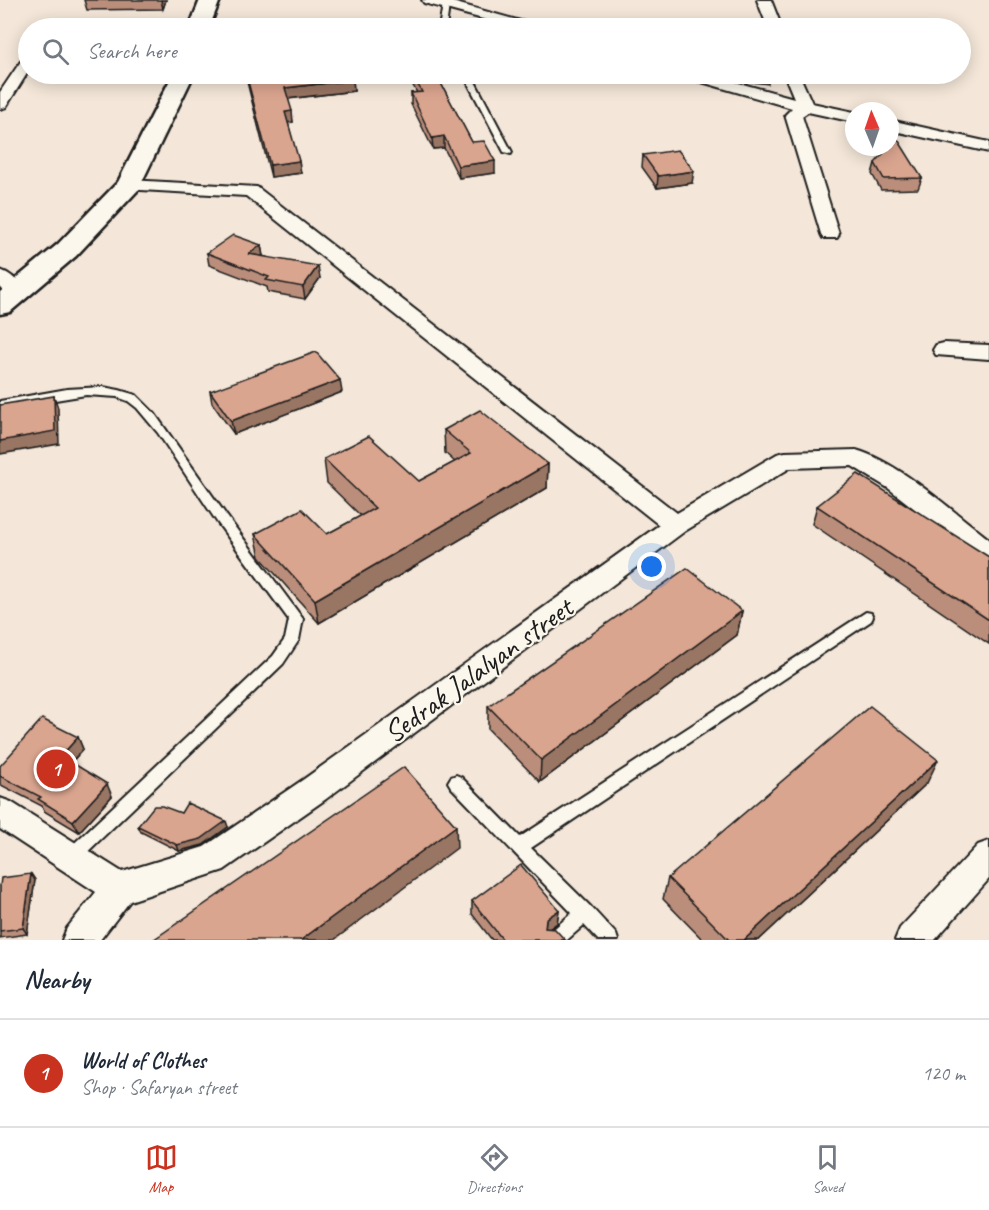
<!DOCTYPE html>
<html lang="en">
<head>
<meta charset="utf-8">
<style>
	body { margin:0; font-family:Caveat,sans-serif; background:#f2f2f3; color:#1f2937 }
	.compass { position:absolute; left:845px; top:102px; width:54px; height:54px; border-radius:50%; background:#fff; box-shadow:0 3px 15px #0003; rotate:358deg }
	.you { position:absolute; left:652px; top:567px; width:21px; height:21px; margin:-15px; border:4px solid #fff; border-radius:50%; background:#1a73e8; box-shadow:0 0 0 9px #1a73e833 }
	.badge { display:grid; place-items:center; width:39px; height:39px; border-radius:50%; background:#c8321e; color:#fff; font-size:20px; font-weight:700 }
	.pin { position:absolute; translate:-50% -50%; border:3px solid #fff; box-shadow:0 2px 6px #0006 }
	.list { margin:0; padding:0; list-style:none }
	h2 { display:flex; justify-content:space-between; align-items:center; height:78px; margin:0; padding:0 24px; font-size:26px }
	h2 small { font-size:20px; font-weight:400; color:#747a83 }
	.list li { display:grid; grid-template-columns:39px 1fr auto; gap:18px; align-items:center; box-sizing:border-box; height:108px; padding:0 24px; border-top:2px solid #e0e1e3 }
	.list b { display:block; font-size:22px; white-space:nowrap }
	.list p { margin:0; font-size:20px; white-space:nowrap; color:#747a83 }
	.list em { font-size:20px; font-style:normal; color:#747a83 }
	.icon { flex:none; width:33px; height:33px; fill:none; stroke:currentColor; stroke-width:2; stroke-linecap:round; stroke-linejoin:round }
	.map { position:relative; flex:none; width:989px; height:940px; overflow:hidden }
	.search { position:absolute; background:#fff; box-shadow:0 3px 15px #0003; left:18px; right:18px; top:18px; height:66px; display:flex; align-items:center; gap:15px; box-sizing:border-box; padding:0 21px; border-radius:33px; color:#747a83; font-size:22px }
	.sheet { height:186px; background:#fff }
	nav { display:flex; justify-content:space-around; align-items:center; box-sizing:border-box; height:84px; border-top:2px solid #e0e1e3; background:#fff; font-size:16px; color:#747a83 }
	nav a { display:grid; justify-items:center; gap:3px }
	nav .on { color:#c8321e }
	.map>svg:first-child { display:block }
	.lines { fill:none; stroke-linecap:round; stroke-linejoin:round }
	.lane-casing { stroke:#1c1c1c; stroke-width:4 }
	.street-casing { stroke:#1c1c1c; stroke-width:4 }
	.secondary-casing { stroke:#1c1c1c; stroke-width:5 }
	.lane { fill:#fbf7ec; fill-rule:evenodd }
	.street { fill:#fbf7ec; fill-rule:evenodd }
	.secondary { fill:#fbf7ec; fill-rule:evenodd }
	.wall { fill:#bb8e7b; stroke:#1c1c1c; stroke-width:1.5 }
	.shaded-wall { fill:#997464; stroke:#1c1c1c; stroke-width:1.5 }
	.building { fill:#daa58f; stroke:#1c1c1c; stroke-width:1.5 }
	.labels { text-anchor:middle; dominant-baseline:central; stroke-width:4.5; stroke-linejoin:round; paint-order:stroke }
	.street-label { font-size:30px; fill:#1c1c1c; stroke:#fbf7ec }
</style>
</head>
<body>
<div class="map">
<svg width="989" height="940" viewBox="0 0 989 940">
	<rect width="100%" height="100%" fill="#f4e7d9"/>
	<filter id="ink" filterUnits="userSpaceOnUse"><feTurbulence type="fractalNoise" baseFrequency=".0167" numOctaves="2"/><feDisplacementMap in="SourceGraphic" scale="12" xChannelSelector="R" yChannelSelector="G"/><feConvolveMatrix kernelMatrix="1 2 1 2 8 2 1 2 1" color-interpolation-filters="sRGB"/></filter>
	<g filter="url(#ink)">
		<g class="lines">
			<defs>
				<path id="lane" d="M443 4 449 5 446 28H439Z
					M463 74H471L512 152 511 154 504 152Z
					M103 387 119 390 136 395 155 414 226 515 303 619 299 640 283 664 77 862 71 865 65 862 63 857 65 852 273 656 285 639 289 620 217 522 158 433 137 408 128 401 117 397 86 395 0 409V401L67 389Z
					M866 612 871 613 873 617 871 621 531 848 591 907 616 934 618 940H598L584 925 567 940H546L548 934 572 913 451 787 448 782 451 777 456 775 461 777 520 837Z"/>
				<path id="street" d="M422 0H445L535 25 537 28H516L424 3Z
					M757 0H771L782 28H768Z
					M28 56V72L6 107 0 109V92L23 58Z
					M682 74H706L794 98 784 74H799L812 103 854 112V122L808 112 802 116 839 234 837 238H823L821 234 785 115 792 108 684 77Z
					M890 120 989 142V152L890 130Z
					M129 180 257 187 677 513 777 454 785 452 856 450C899 462 953 512 989 539V563L980 560 888 488 852 466 790 468 685 531 326 799 224 870 130 901 100 940H62L67 928 96 892 0 829V798L11 802 122 872 204 847 304 779 659 525 246 196 123 189 120 185 123 181Z
					M0 270C10 273 19 282 25 291L22 295H8L0 287Z
					M944 343 989 345V359L936 355 933 350 936 345Z
					M989 841V879L935 940H895L900 928 978 845Z"/>
				<path id="secondary" d="M200 0H220L209 28H189Z
					M173 74H194L138 190 76 256 10 312 0 314V292L58 244 118 182Z"/>
			</defs>
			<!-- lane casing -->
			<use href="#lane" class="lane-casing"/>
			<!-- street casing -->
			<use href="#street" class="street-casing"/>
			<!-- secondary casing -->
			<use href="#secondary" class="secondary-casing"/>
			<!-- lane -->
			<use href="#lane" class="lane"/>
			<!-- street -->
			<use href="#street" class="street"/>
			<!-- secondary -->
			<use href="#secondary" class="secondary"/>
		</g>
		<!-- wall -->
		<path class="wall" d="M84 0H166L163 9 87 10Z
			M245 74H351L353 80 354 91 288 99 293 122 288 123 301 173 271 177Z
			M407 74H436L472 142 495 173 459 178 444 148 433 149 411 104V93H417Z
			M738 74 769 78 768 84 737 80Z
			M643 155 692 183 657 188 642 167Z
			M875 163 922 178 918 189 881 190 872 174Z
			M261 245 263 256 320 278 305 299 268 292 267 287 209 265 207 253Z
			M210 391 342 392 234 434 212 403Z
			M444 430 548 464 547 488 319 623 260 557 255 534H327L361 516 327 483 324 459 419 481 455 462 445 453Z
			M817 506 989 557V644L812 524Z
			M742 611 737 635 540 782 488 729V706Z
			M78 737 83 749 71 763 112 796 79 832 44 811 42 806 1 785 0 783V766Z
			M927 783 759 940H703L663 899 668 878Z
			M181 813 228 827 203 845 179 851 141 832 138 826Z
			M31 874 35 880 27 934 0 938V886Z
			M472 901 559 910 557 923 550 929 565 940H492L472 914Z"/>
		<!-- shaded-wall -->
		<path class="shaded-wall" d="M161 0H166L163 9Z
			M353 80 354 91 286 99 285 88Z
			M292 111 293 122 286 123 285 112Z
			M444 136V148L433 149 432 138Z
			M299 161 301 173 271 177 270 165Z
			M495 161V173L459 178 458 166Z
			M694 171 692 183 657 188 658 176Z
			M261 245 263 257 249 254Z
			M318 266 320 278 305 299 303 287Z
			M340 380 342 392 234 434 231 421Z
			M54 396 58 408 59 444 0 454V441Z
			M548 464 547 488 319 623 315 600Z
			M742 611 737 635 540 782 541 760Z
			M78 737 83 749 66 768 61 756Z
			M938 760 927 783 759 940H744Z
			M107 784 112 796 79 832 73 821Z
			M226 821 228 827 203 845 179 851 177 845Z
			M456 826 457 848 334 940H301Z
			M31 874 35 880 27 934 23 928Z
			M559 910 557 923 545 932 544 940 546 919Z"/>
		<!-- building -->
		<path class="building" d="M277 26 278 28H258Z
			M332 26 333 28H305Z
			M246 74H351L353 80 285 88 292 111 285 112 299 161 270 165Z
			M412 74H436L472 142 484 141 495 161 458 166 444 136 432 138 411 93 422 92Z
			M738 74H767L769 78 738 75Z
			M897 138 922 178 884 179 875 163 889 147H890V146Z
			M678 150 694 171 658 176 643 155Z
			M233 235 261 245 249 254 318 266 303 287 266 280 269 277 207 253Z
			M316 352 340 380 231 421 210 391Z
			M54 396 55 431 0 441V405Z
			M480 410 548 464 315 600 255 534 302 509 327 534 375 508 324 459 369 436 419 481 471 453 444 430Z
			M858 474 989 557V620L817 506Z
			M687 568 742 611 541 760 488 706Z
			M870 706 938 760 744 940H729L668 878Z
			M42 719 78 737 61 756 107 784 73 821 38 799 41 797 0 776V766Z
			M404 767 456 826 301 940H153Z
			M187 803 226 821 201 839 177 845 138 826 154 806H162L181 813Z
			M521 865 559 910 546 919 545 928 555 929 565 940H503L472 901Z
			M31 874 23 928 0 931V886L1 878Z"/>
	</g>
	<g class="labels">
		<!-- street labels -->
		<g class="street-label">
			<text transform="translate(478 670) rotate(-36)">Sedrak Jalalyan street</text>
		</g>
	</g>
</svg>
<svg class="compass" viewBox="-18 -18 36 36"><path d="M0-13l5 13h-10z" fill="#e53935"/><path d="M0 13l5-13h-10z" fill="#747a83"/></svg>
<div class="you"></div>
<div class="pin badge" style="left:56px;top:769px">1</div>
<div class="search"><svg class="icon" aria-label="search" viewBox="0 0 24 24"><circle cx="10" cy="10" r="6"/><path d="M15 15l6 6"/></svg>Search here</div>
</div>
<section class="sheet">
<h2>Nearby<small></small></h2>
<ul class="list">
<li><span class="badge">1</span><div><b>World of Clothes</b><p>Shop · Safaryan street</p></div><em>120 m</em></li>
</ul>
</section>
<nav>
<a class="on"><svg class="icon" aria-label="map" viewBox="0 0 24 24"><path d="M3 6l6-2 6 2 6-2v14l-6 2-6-2-6 2zM9 4v14M15 6v14"/></svg>Map</a>
<a><svg class="icon" aria-label="directions" viewBox="0 0 24 24"><path d="M12 3l9 9-9 9-9-9zM9 14v-3h6M13 9l2 2-2 2"/></svg>Directions</a>
<a><svg class="icon" aria-label="saved" viewBox="0 0 24 24"><path d="M7 4h10v16l-5-4-5 4z"/></svg>Saved</a>
</nav>
</body>
</html>
